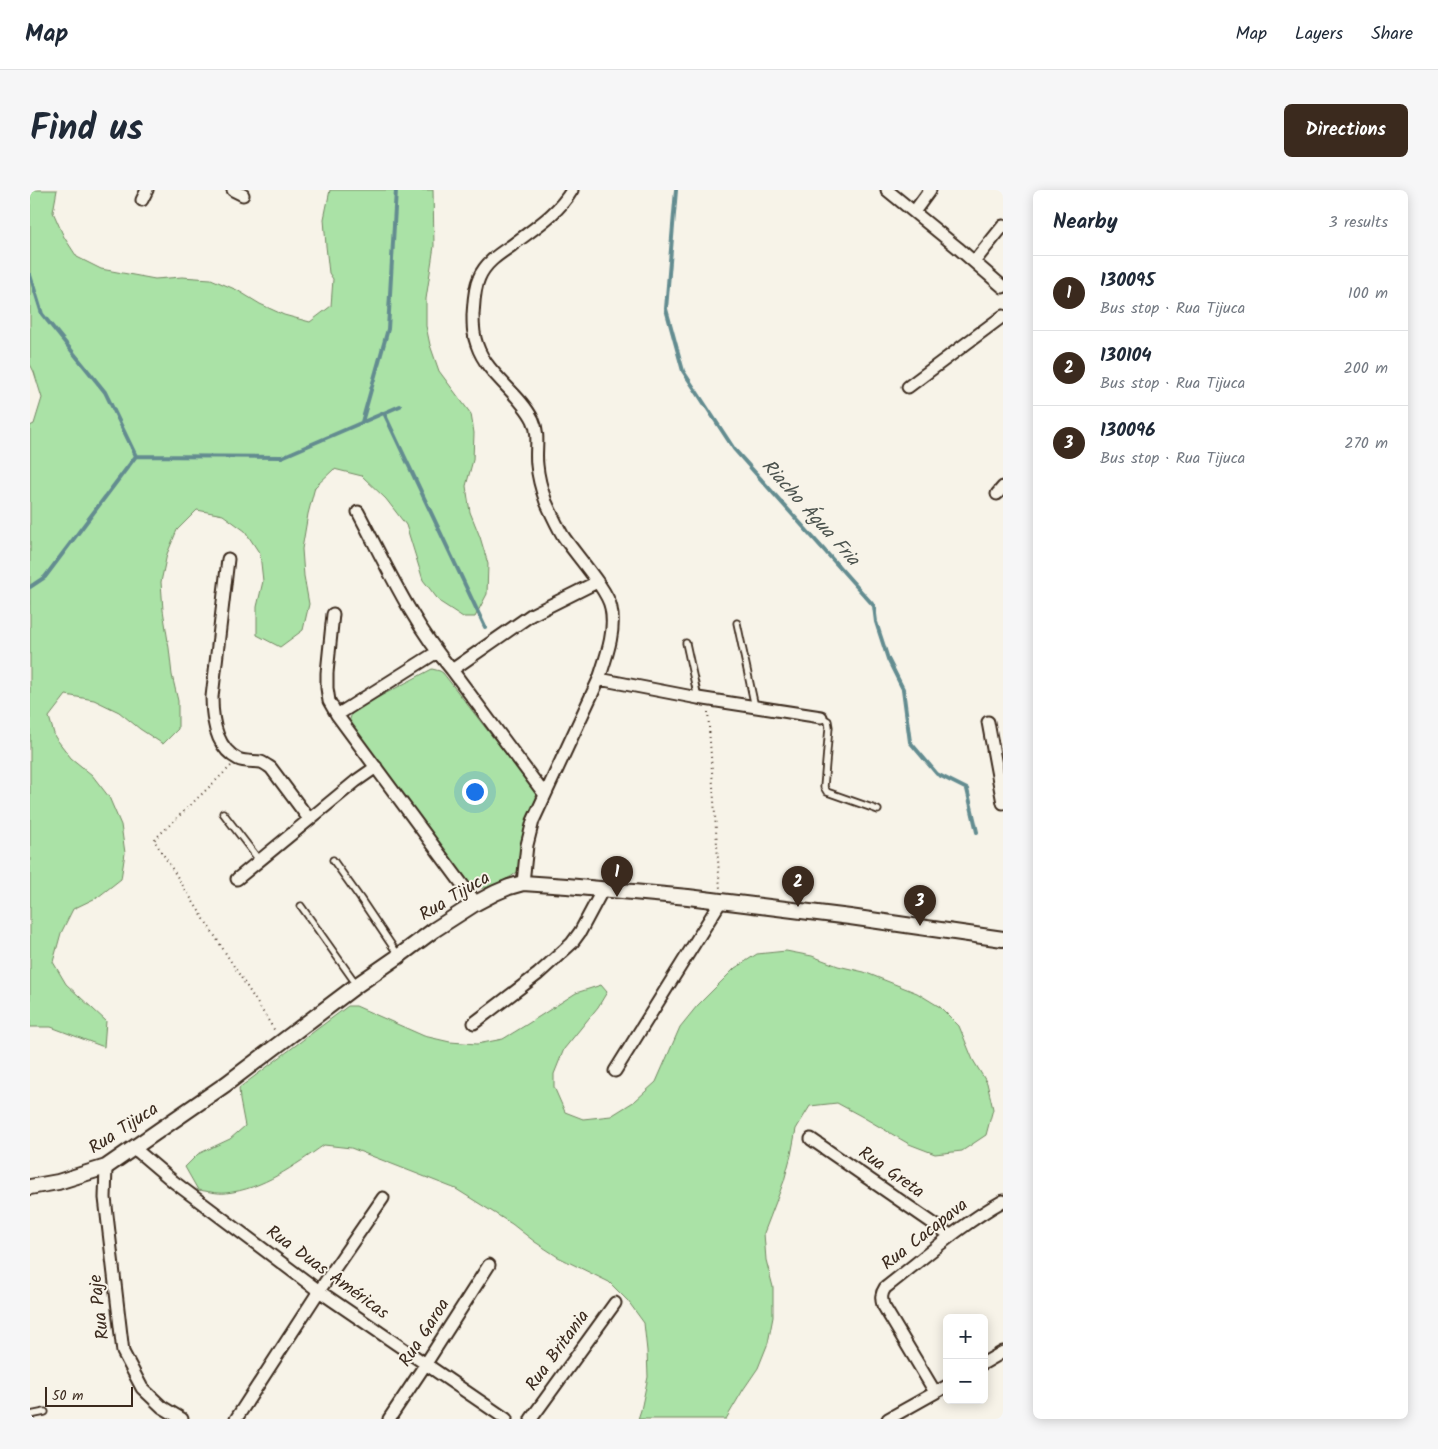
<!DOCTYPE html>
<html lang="en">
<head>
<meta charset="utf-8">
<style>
	body { margin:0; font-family:Kalam,sans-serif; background:#f6f6f7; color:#1f2937 }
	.controls { position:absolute; right:15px; bottom:15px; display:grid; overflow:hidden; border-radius:8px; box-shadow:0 2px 12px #0003 }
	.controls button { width:45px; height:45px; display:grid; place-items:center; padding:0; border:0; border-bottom:1px solid #e0e1e3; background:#fff; color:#1f2937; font:25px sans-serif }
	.scale { position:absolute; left:15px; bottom:12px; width:88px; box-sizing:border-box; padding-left:5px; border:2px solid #3b2a1e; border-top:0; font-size:14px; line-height:18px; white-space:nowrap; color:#3b2a1e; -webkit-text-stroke:4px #f7f3e8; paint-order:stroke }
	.you { position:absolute; left:444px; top:601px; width:18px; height:18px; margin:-12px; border:4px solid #fff; border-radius:50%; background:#1a73e8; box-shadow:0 0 0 8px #1a73e833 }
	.badge { display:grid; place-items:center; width:32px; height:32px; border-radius:50%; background:#3b2a1e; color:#fff; font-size:16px; font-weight:700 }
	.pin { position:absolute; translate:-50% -41px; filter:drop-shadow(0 1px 2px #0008) }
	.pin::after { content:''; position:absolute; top:26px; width:18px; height:15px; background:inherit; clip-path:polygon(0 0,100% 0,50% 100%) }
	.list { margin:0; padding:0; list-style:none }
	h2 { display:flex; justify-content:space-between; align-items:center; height:65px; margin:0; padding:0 20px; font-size:21px }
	h2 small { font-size:16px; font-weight:400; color:#747a83 }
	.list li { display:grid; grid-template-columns:32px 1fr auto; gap:15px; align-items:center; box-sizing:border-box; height:75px; padding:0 20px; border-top:1px solid #e0e1e3 }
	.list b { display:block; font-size:19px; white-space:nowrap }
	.list p { margin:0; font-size:16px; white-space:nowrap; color:#747a83 }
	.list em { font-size:16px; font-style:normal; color:#747a83 }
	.map { position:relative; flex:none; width:973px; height:1229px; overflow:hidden; border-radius:8px }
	header { display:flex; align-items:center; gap:30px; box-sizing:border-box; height:70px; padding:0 25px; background:#fff; border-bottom:1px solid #e0e1e3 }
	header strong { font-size:24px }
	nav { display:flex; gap:28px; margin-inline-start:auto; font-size:18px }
	.intro { display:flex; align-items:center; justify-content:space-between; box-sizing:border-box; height:120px; padding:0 30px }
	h1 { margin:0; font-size:35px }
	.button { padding:12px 22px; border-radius:8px; background:#3b2a1e; color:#fff; font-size:18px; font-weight:700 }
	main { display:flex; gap:30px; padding:0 30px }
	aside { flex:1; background:#fff; border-radius:8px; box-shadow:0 2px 12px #0003 }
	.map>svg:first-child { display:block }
	.green { fill:#aae2a6; stroke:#728662 }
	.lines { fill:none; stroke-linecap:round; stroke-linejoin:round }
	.stream { stroke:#638c90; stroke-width:4 }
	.service-casing { stroke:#3b2a1e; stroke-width:9 }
	.minor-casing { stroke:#3b2a1e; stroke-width:15 }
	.tertiary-casing { stroke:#3b2a1e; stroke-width:18 }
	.path { stroke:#3b2a1e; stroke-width:2; stroke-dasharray:1 4; stroke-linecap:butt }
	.service { stroke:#f7f3e8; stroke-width:5.5 }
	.minor { stroke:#f7f3e8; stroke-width:11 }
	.tertiary { stroke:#f7f3e8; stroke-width:14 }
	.labels { text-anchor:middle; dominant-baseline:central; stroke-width:4; stroke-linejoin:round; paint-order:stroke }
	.street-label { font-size:18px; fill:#3b2a1e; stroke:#f7f3e8 }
	.water-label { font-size:19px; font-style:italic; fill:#4c534e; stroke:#f7f3e8 }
</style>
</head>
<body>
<header>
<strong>Map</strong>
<nav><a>Map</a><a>Layers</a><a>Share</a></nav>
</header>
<div class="intro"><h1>Find us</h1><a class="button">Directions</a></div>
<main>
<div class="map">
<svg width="973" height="1229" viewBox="0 0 973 1229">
	<rect width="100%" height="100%" fill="#f7f3e8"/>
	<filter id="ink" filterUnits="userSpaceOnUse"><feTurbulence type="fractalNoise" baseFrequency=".02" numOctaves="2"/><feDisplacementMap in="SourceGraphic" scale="10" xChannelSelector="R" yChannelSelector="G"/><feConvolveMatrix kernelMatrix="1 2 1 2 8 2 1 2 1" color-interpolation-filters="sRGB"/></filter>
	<g filter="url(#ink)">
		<!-- green -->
		<path class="green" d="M0 0H27L23 22 34 47 47 67 71 79 125 89 152 87 181 89 207 100 230 114 254 125 280 132 301 116 303 89 299 83 296 56 294 29 300 0H403L404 56 396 109V136L400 155 409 181 441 224 444 243 443 270 436 296 440 322 450 347 458 374 457 404 445 427H433L410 412 393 390 376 335 356 309 332 286 304 279 285 297 278 324 272 359 274 386 279 414 273 440 250 457 227 445V417L233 391 230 364 215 341 193 325 167 320 147 340 137 364 131 392 133 420 139 458 142 485 148 511V539L133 554 110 539 89 522 64 510 36 505 19 527 25 547 41 568 62 585 79 607 91 635 95 663 91 689 68 707 43 719 31 743 23 772 36 794 76 831 74 857 21 837H0V236L4 234 12 208 4 182 0 174Z
			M402 479 410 481 413 483 503 599 505 602 507 610 488 681C483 687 462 697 454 698 449 699 443 696 438 693L319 532 322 523 326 519Z
			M756 761 782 766 808 776 834 782 887 803 910 817 929 836 943 870 957 893 963 919 956 945 932 961 905 964 879 954 831 926 807 913 780 916 766 939 761 965 754 991 734 1043 736 1070 743 1097V1127L738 1153 728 1178 713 1200 696 1229H608L611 1220 618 1187 617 1161 614 1133 598 1111 579 1092 528 1067 505 1052 482 1034 426 999 321 958 294 955C264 976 233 999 196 1003 187 1004 177 1001 168 1000L155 977 168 964 200 949 215 936 210 910 209 898 318 816H326L394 846 420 852 447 854 473 849 496 835 546 803 571 795 577 802 568 817 534 859 524 884V897L535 922 553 929 581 926 605 911 626 892 650 837 667 816 705 778 727 764Z"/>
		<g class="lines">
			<!-- stream -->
			<path class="stream" d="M646 0 636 119 653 181 704 259 844 416 846 432 858 469 873 499 880 552 907 584 937 599 947 642
				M0 85 12 124 75 202 106 266
				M354 223 455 437
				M332 232 358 139 366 0
				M0 397 15 387 106 266 252 267 370 216"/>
			<defs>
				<path id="service" d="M707 433 725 517
					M656 453 668 508
					M791 527 798 531 799 537 794 597 797 602 848 620
					M193 623 229 670
					M303 670 330 708 369 766
					M271 716 327 795
					M0 1225 15 1222"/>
				<path id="minor" d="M203 0 213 5
					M857 0 928 58 973 97
					M112 10 117 0
					M884 22 900 0
					M944 72 973 36
					M878 197 973 126
					M967 304 973 297
					M328 322C356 375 383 435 422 480L515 605
					M198 369 182 507C182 528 186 558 208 569 214 572 224 571 231 572 234 573 238 576 241 578L279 629
					M303 424 297 483V498L299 511 307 525 446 713
					M422 480 501 425 567 392
					M569 489 668 508 791 527
					M307 525 407 462
					M958 532 973 613
					M207 689 326 591 346 577
					M493 693 497 655 503 631 569 489C576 467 586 442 581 418 578 400 545 364 533 346 527 336 521 323 516 312 512 301 508 287 507 275 505 260 510 245 503 230 489 202 457 185 447 155 443 145 443 135 443 125 444 112 444 99 449 88 455 73 469 64 481 56 503 39 528 24 542 0
					M444 833 508 784 542 753 550 742 573 699
					M585 881 691 711
					M781 949 920 1045
					M104 958 144 992 289 1101 476 1229
					M76 977 75 1008 93 1162 112 1198 132 1217 152 1229
					M954 1173 973 1162
					M905 1202 853 1115C851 1108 851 1104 855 1098 894 1068 930 1035 973 1011
					M206 1229 289 1101 353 1008
					M359 1229 395 1175 459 1075
					M501 1229 585 1113
					M858 1229 917 1196"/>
				<path id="tertiary" d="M0 997 28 992 76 977 196 894 327 795 369 766 404 740 446 713 465 703 479 697 493 693 537 696 658 707 820 727 973 749"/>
			</defs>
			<!-- service casing -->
			<use href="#service" class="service-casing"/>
			<!-- minor casing -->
			<use href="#minor" class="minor-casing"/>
			<!-- tertiary casing -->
			<use href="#tertiary" class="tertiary-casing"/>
			<!-- path -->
			<path class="path" d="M678 522 690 699
				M201 576 124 650 245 841"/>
			<!-- service -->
			<use href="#service" class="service"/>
			<!-- minor -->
			<use href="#minor" class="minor"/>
			<!-- tertiary -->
			<use href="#tertiary" class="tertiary"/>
		</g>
	</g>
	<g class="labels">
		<!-- street labels -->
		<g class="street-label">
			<text transform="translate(425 707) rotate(-31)">Rua Tijuca</text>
			<text transform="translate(94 939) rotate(-33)">Rua Tijuca</text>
			<text transform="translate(861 983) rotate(35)">Rua Greta</text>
			<text transform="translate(895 1045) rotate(-38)">Rua Cacapava</text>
			<text transform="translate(297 1083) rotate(36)">Rua Duas Américas</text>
			<text transform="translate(70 1117) rotate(-97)">Rua Paje</text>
			<text transform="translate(395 1143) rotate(-57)">Rua Garoa</text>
			<text transform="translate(528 1161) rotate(-54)">Rua Britania</text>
		</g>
		<!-- water labels -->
		<g class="water-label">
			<text transform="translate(780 323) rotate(48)">Riacho Água Fria</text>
		</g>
	</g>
</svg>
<div class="controls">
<button>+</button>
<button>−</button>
</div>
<div class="scale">50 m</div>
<div class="you"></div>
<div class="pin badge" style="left:587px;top:707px">1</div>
<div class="pin badge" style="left:768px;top:717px">2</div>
<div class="pin badge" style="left:890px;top:736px">3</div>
</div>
<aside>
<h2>Nearby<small>3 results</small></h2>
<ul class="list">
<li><span class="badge">1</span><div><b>130095</b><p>Bus stop · Rua Tijuca</p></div><em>100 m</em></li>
<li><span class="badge">2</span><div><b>130104</b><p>Bus stop · Rua Tijuca</p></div><em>200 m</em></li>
<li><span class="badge">3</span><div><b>130096</b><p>Bus stop · Rua Tijuca</p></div><em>270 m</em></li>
</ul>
</aside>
</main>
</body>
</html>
